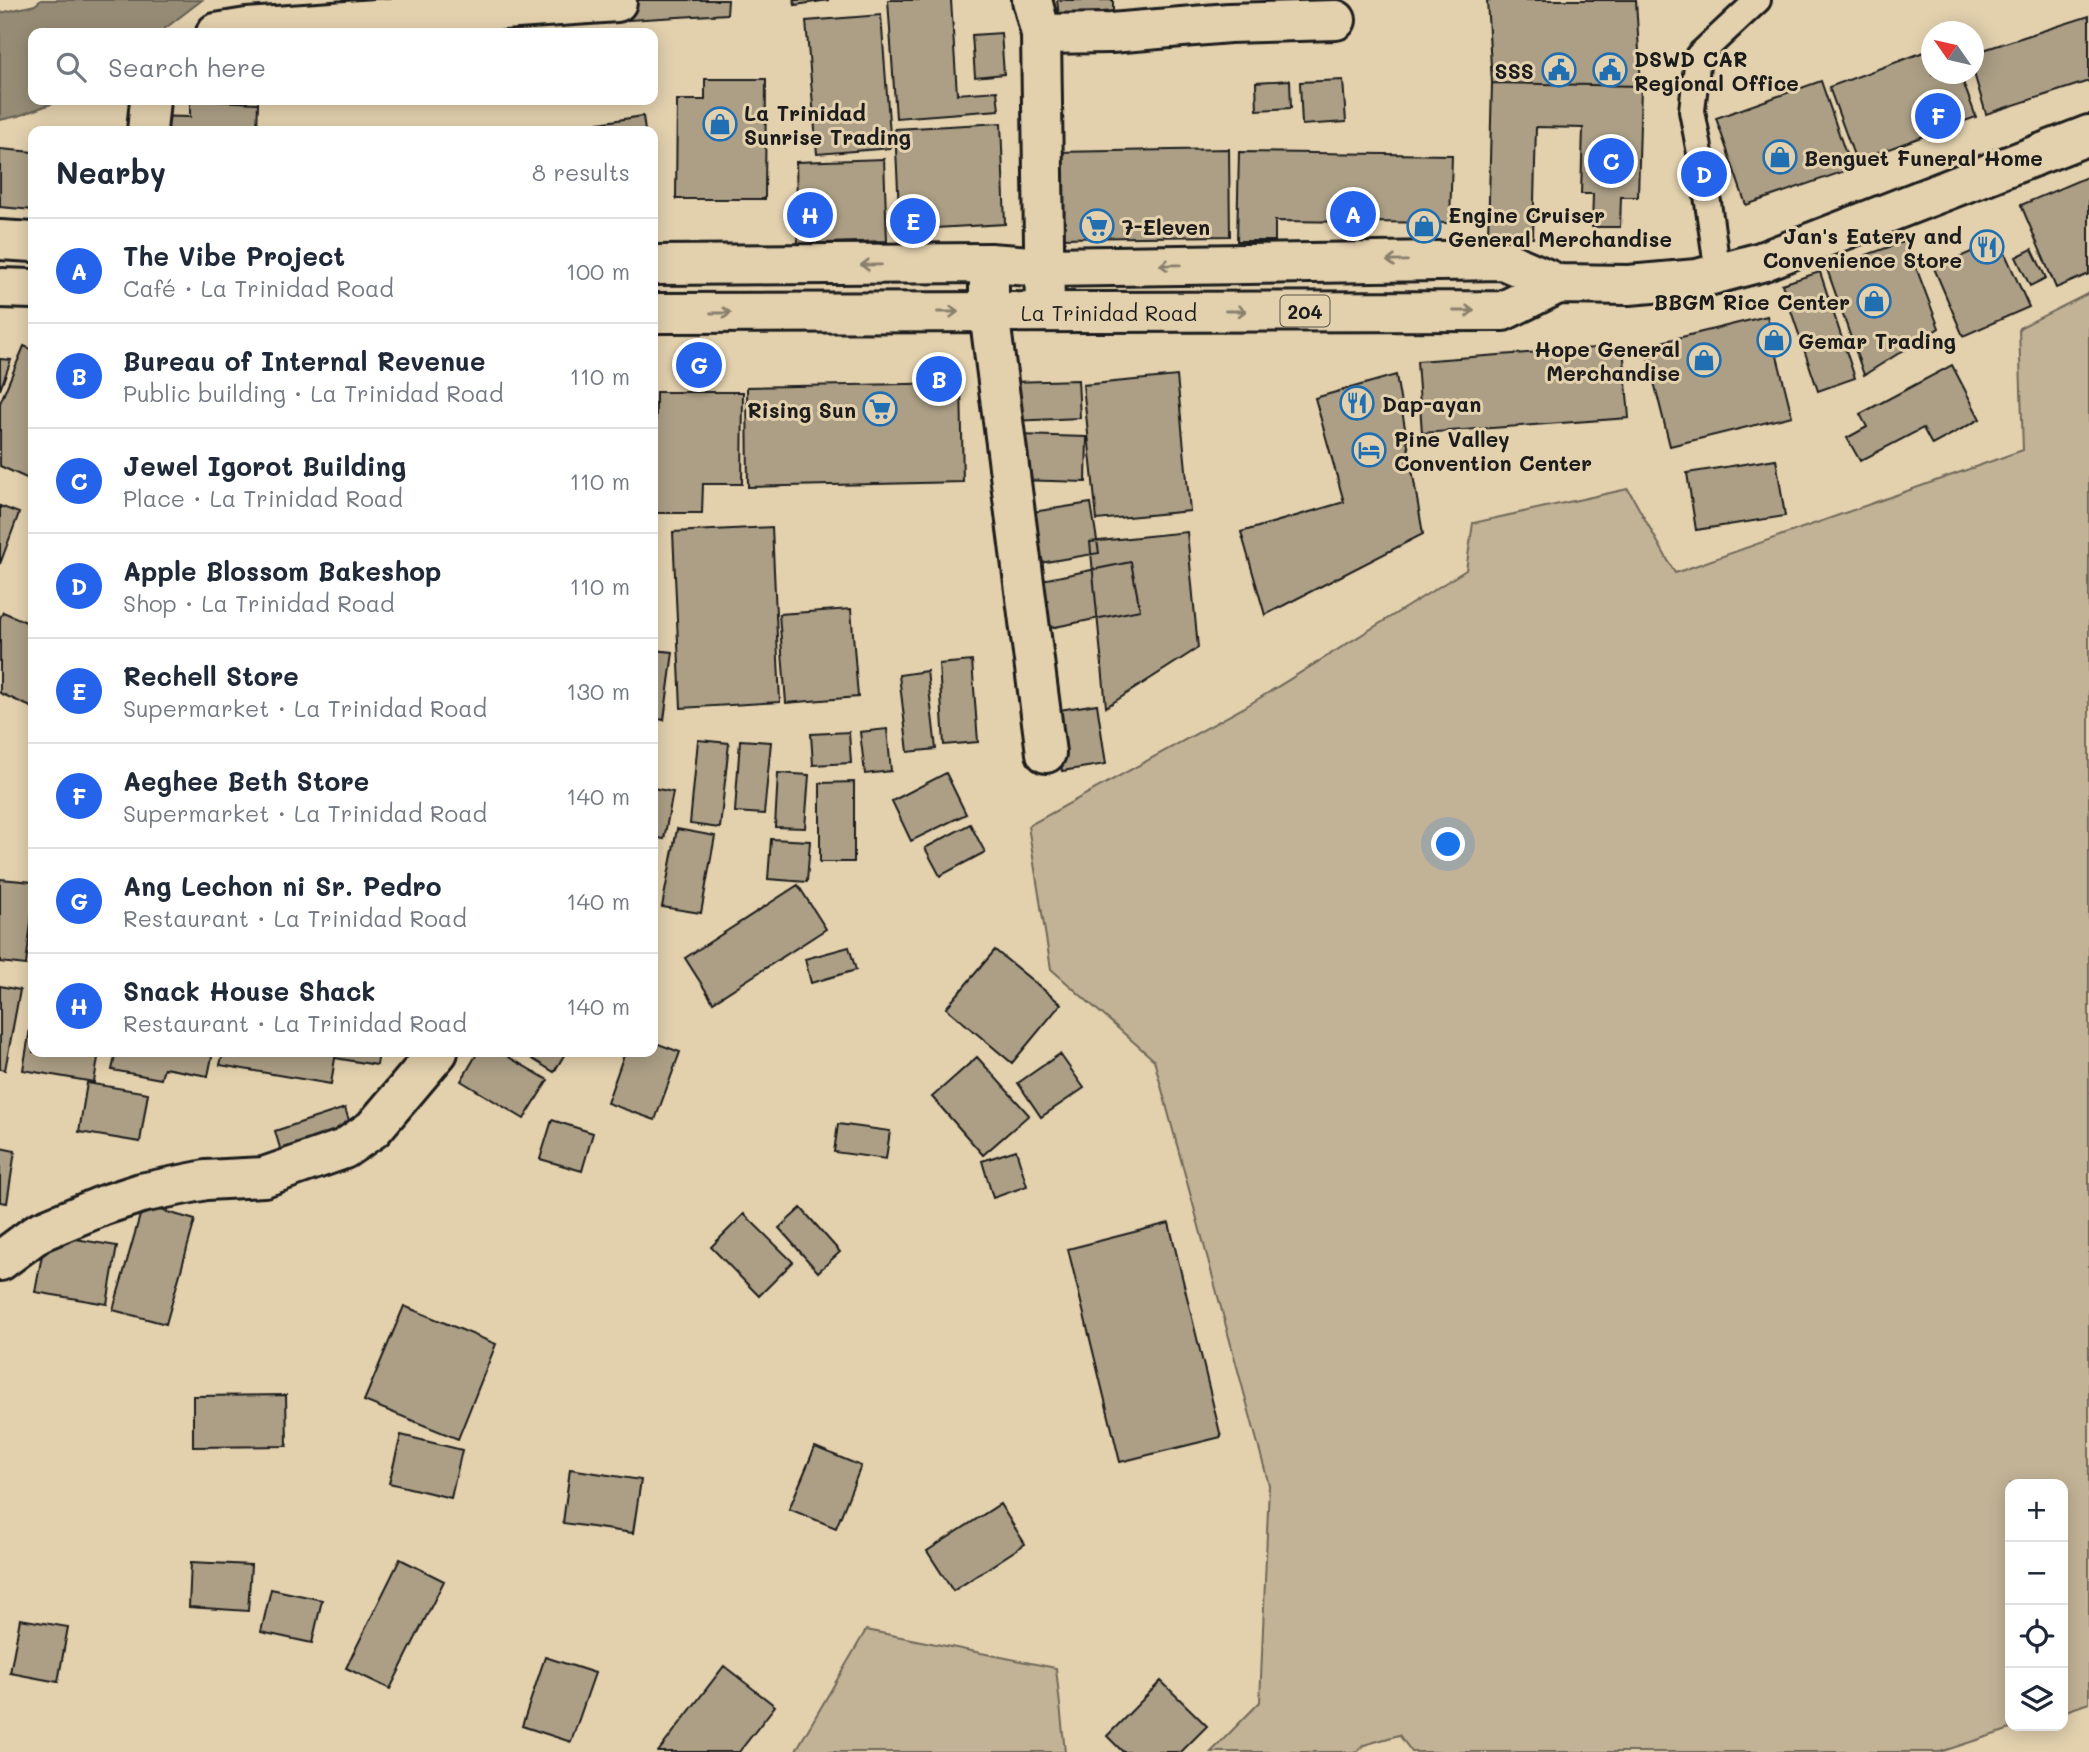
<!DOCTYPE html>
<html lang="en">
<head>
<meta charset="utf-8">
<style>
	body { margin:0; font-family:Mali,sans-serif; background:#f6f6f7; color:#1f2937 }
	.controls { position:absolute; right:21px; bottom:21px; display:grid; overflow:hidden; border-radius:14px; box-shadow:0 4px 18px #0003 }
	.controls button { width:63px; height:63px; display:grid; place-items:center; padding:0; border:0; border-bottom:2px solid #e0e1e3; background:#fff; color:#1f2937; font:35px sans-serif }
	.compass { position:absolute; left:1921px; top:21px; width:63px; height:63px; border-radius:50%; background:#fff; box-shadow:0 4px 18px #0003; rotate:304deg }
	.you { position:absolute; left:1449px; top:845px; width:24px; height:24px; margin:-18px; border:5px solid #fff; border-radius:50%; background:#1a73e8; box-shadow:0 0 0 10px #1a73e833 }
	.badge { display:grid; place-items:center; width:46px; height:46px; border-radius:50%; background:#2563eb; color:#fff; font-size:23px; font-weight:700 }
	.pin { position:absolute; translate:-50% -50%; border:4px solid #fff; box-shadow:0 2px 7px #0006 }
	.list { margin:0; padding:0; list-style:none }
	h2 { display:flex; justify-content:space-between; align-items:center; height:91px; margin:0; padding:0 28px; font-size:30px }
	h2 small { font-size:23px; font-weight:400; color:#747a83 }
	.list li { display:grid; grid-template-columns:46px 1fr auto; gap:21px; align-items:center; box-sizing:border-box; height:105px; padding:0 28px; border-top:2px solid #e0e1e3 }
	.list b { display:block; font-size:26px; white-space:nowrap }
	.list p { margin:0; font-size:23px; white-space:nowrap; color:#747a83 }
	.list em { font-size:23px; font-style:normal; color:#747a83 }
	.icon { flex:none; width:38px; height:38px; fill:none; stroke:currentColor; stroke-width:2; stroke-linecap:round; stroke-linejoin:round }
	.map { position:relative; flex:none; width:2089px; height:1752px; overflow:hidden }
	.search { position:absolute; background:#fff; box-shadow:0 4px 18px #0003; left:28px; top:28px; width:630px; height:77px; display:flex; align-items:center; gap:18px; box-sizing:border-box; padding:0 24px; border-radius:14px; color:#747a83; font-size:26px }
	.panel { position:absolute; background:#fff; box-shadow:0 4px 18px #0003; left:28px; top:126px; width:630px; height:931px; border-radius:14px }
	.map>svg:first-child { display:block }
	.green { fill:#c2b396; stroke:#6f6859; stroke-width:2 }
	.water { fill:#968c76; stroke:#655f52; stroke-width:2 }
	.building { fill:#ac9f86; stroke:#1c1c1c; stroke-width:2 }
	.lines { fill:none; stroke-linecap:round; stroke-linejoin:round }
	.service-casing { stroke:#1c1c1c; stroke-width:30 }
	.minor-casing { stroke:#1c1c1c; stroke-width:44 }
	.trunk-casing { stroke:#1c1c1c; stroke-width:44 }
	.service { stroke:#e3d1ae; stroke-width:24 }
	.minor { stroke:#e3d1ae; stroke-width:38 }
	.trunk { stroke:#e3d1ae; stroke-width:38 }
	.oneway { stroke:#89806c }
	.labels { text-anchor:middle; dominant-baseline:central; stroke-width:6; stroke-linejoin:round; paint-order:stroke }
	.shield { fill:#e3d1ae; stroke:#585248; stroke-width:2 }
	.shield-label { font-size:19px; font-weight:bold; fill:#1c1c1c }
	.poi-label { font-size:21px; font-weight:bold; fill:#1c1c1c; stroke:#e3d1ae; text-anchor:start }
	.street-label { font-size:21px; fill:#1c1c1c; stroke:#e3d1ae }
</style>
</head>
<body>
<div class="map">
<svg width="2089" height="1752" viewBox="0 0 2089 1752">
	<rect width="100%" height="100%" fill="#e3d1ae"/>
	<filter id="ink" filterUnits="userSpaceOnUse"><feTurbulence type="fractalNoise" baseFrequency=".0143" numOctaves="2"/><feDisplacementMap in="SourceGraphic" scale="14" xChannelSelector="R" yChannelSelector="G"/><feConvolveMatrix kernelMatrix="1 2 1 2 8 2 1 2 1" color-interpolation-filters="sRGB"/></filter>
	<g filter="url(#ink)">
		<!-- green -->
		<path class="green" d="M2089 293V1703L2063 1712V1484H2010V1726H2020L1940 1752H1412L1399 1735 1364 1745 1356 1752H1211L1260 1702 1269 1485 1154 1060 1051 969 1028 826 1245 707 1466 570 1473 523 1628 489 1675 573 2023 450 2019 328Z
			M866 1630 1056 1668 1065 1752H795Z"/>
		<!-- water -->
		<path class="water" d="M41 0H202L159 33H33V100H62L18 116 0 120V13L35 5Z"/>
		<!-- building -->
		<path class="building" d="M625 0H728L727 14 629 20Z
			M794 0H829L795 5Z
			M888 0H951L957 94 997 91 999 110 896 118Z
			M1057 0H1113V11L1059 16Z
			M1487 0H1636L1641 86 1492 83Z
			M881 15 891 148 817 154 806 21Z
			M2089 16V81L1986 114 1974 73V53Z
			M1001 33 1004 74 975 77 972 35Z
			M1932 49V74H1960L1976 117 1856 161 1829 87Z
			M705 79H766L765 199H676L677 100H705Z
			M1290 80 1291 108 1257 110 1256 82Z
			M1343 80 1346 122 1302 125 1300 82Z
			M1821 81 1851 169 1746 205 1716 118Z
			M1492 83 1641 86 1638 197H1621L1620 227H1592L1593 194H1581L1583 128 1536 127 1533 238 1488 237Z
			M190 100 258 103 257 131H148V116L190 117Z
			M643 116 645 131H549Z
			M1001 123 1005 224 900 230 895 129Z
			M0 149 33 152V210L0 207Z
			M1229 149 1230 236 1056 238 1055 152Z
			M1239 152 1452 155 1450 223 1275 221V241H1237Z
			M884 159 887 241 798 244 796 162Z
			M2089 176V274L2056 288 2021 205Z
			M653 183 657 208 653 209Z
			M1999 240 2029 307 1963 336 1934 268Z
			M1906 241 1939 328 1864 375 1827 269Z
			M2032 249 2046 278 2030 286 2016 257Z
			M1820 272 1855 378 1818 391 1782 284Z
			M1767 316 1792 416 1670 446 1645 346Z
			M24 346 33 350V481L0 466V403Z
			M1623 346 1629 418 1422 433 1417 361Z
			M0 359 11 360 0 390Z
			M1952 365 1980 419 1932 445 1923 428 1860 461 1847 438 1867 427 1860 414Z
			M1396 375 1423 534 1265 615 1241 532 1344 502 1315 398Z
			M1177 376 1190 511 1097 520 1083 385Z
			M1078 380 1080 418 1012 421 1011 382Z
			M961 383 963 482 748 487 747 387Z
			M656 392H743L742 484H703L702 513H655Z
			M1019 435 1087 437 1086 482 1017 480Z
			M1776 459 1785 516 1696 530 1687 473Z
			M1091 503 1099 553 1034 564 1026 513Z
			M0 506 19 513 0 564Z
			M772 527 780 702 681 708 673 532Z
			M1187 532 1198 648 1106 707 1090 542Z
			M1131 562 1140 610 1045 629 1037 581Z
			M851 609 858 697 786 703 779 614Z
			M3 612 33 625V708L0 693V618Z
			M653 650 673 652 664 720 653 718Z
			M972 661 978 742 944 745 939 664Z
			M927 671 936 749 908 752 899 675Z
			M1097 704 1106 764 1062 771 1053 711Z
			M887 729 891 771 865 774 860 732Z
			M849 732 851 763 813 765 811 734Z
			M698 740 729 743 720 828 690 824Z
			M740 740 771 742 764 814 735 812Z
			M778 773 809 775 805 828 775 827Z
			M946 773 966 814 911 841 892 801Z
			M854 782V862H820V783Z
			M653 788 673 792 664 839 653 837Z
			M970 824 985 852 940 876 925 848Z
			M677 829 715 836 701 913 662 907Z
			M771 839 810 841 807 882 768 879Z
			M0 879 33 882V905L26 965 0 962Z
			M798 885 826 929 713 1002 685 958Z
			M849 947 856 970 811 983 805 959Z
			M995 950 1061 1004 1012 1063 946 1008Z
			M0 986 20 990 5 1070 0 1069Z
			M33 1011V1052H99L94 1082 23 1070Z
			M653 1042 680 1052 655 1120 607 1103 625 1052H653Z
			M116 1052H213L208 1076 164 1068 161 1079 112 1070Z
			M223 1052H379L377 1065 335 1058 331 1084 220 1065Z
			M478 1052H500L548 1080 524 1119 461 1081Z
			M521 1052H566L554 1072Z
			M1060 1054 1084 1088 1041 1117 1018 1083Z
			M977 1057 1029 1115 983 1155 932 1097Z
			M87 1083 148 1093 140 1142 79 1132Z
			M345 1108 353 1133 282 1155 275 1131Z
			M552 1120 593 1133 582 1171 540 1159Z
			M838 1124 890 1131 886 1159 834 1152Z
			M0 1148 15 1151 7 1203 0 1202Z
			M1016 1150 1027 1186 993 1198 982 1161Z
			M143 1205 195 1220 166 1324 113 1310Z
			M801 1208 840 1252 818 1272 779 1228Z
			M744 1214 793 1262 759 1296 711 1247Z
			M1169 1223 1221 1437 1120 1462 1068 1249Z
			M46 1234 117 1246 107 1304 35 1292Z
			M404 1306 496 1344 458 1439 364 1401Z
			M286 1395 287 1446 193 1447V1396Z
			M401 1435 462 1450 451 1498 389 1483Z
			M815 1447 861 1466 836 1528 789 1509Z
			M570 1469 641 1480 633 1533 563 1523Z
			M1000 1504 1025 1544 953 1591 927 1551Z
			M400 1559 444 1581 390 1689 346 1668Z
			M191 1562 251 1565 248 1611 189 1607Z
			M271 1589 322 1600 312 1643 261 1632Z
			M20 1619 68 1627 58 1682 10 1673Z
			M545 1657 595 1673 571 1742 522 1726Z
			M724 1666 775 1706 739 1752H658Z
			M1161 1681 1207 1726 1181 1752H1123L1107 1736Z"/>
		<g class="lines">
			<defs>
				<path id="service" d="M1718 274 1704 174 1692 111 1698 56 1758 0"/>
				<path id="minor" d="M1032 0 1041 34 1045 312
					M216 33 247 28 617 2
					M1041 34 1111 33 1229 23 1336 20
					M147 131 150 100
					M989 263V312L1046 753
					M0 1261 39 1232 104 1205 141 1193 206 1180 264 1177 344 1149 373 1129 438 1052"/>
				<path id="trunk" d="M0 240 33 242
					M653 265 989 263 1045 267 1503 260 1558 284 1629 285 1697 279 1761 262 2089 135
					M0 288 33 289
					M653 313 1503 311 1558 284"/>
			</defs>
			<!-- service casing -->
			<use href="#service" class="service-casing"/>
			<!-- minor casing -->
			<use href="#minor" class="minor-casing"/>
			<!-- trunk casing -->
			<use href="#trunk" class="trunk-casing"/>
			<!-- service -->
			<use href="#service" class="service"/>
			<!-- minor -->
			<use href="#minor" class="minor"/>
			<!-- trunk -->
			<use href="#trunk" class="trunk"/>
		</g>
		<!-- one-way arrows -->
		<defs><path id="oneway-shaft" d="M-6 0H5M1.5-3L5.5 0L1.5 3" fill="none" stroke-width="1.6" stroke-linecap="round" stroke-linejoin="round" transform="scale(1.75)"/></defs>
		<g class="oneway">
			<use href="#oneway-shaft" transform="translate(1397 261) rotate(179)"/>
			<use href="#oneway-shaft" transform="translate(871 265) rotate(179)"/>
			<use href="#oneway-shaft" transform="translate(1170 265) rotate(179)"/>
			<use href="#oneway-shaft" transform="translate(1236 311)"/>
			<use href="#oneway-shaft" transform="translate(1464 311)"/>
			<use href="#oneway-shaft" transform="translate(948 312)"/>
			<use href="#oneway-shaft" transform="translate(721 313)"/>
		</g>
	</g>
	<!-- icons -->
	<defs>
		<symbol id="civic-ring" viewBox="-11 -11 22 22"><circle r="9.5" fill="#e3d1ae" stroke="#1f6fb2" stroke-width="1.5"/><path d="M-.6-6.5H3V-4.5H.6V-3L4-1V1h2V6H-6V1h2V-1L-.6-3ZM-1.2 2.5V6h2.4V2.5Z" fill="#1f6fb2"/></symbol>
		<symbol id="shop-ring" viewBox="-11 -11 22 22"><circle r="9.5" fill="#e3d1ae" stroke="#1f6fb2" stroke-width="1.5"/><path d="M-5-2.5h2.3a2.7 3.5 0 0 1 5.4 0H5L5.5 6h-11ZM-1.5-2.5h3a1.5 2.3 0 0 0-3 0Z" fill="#1f6fb2"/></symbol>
		<symbol id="supermarket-ring" viewBox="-11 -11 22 22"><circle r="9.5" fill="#e3d1ae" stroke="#1f6fb2" stroke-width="1.5"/><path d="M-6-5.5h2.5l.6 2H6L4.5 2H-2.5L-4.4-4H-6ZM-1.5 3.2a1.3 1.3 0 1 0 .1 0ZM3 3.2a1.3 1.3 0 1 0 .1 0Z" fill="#1f6fb2"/></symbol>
		<symbol id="restaurant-ring" viewBox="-11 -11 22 22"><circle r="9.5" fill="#e3d1ae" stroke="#1f6fb2" stroke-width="1.5"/><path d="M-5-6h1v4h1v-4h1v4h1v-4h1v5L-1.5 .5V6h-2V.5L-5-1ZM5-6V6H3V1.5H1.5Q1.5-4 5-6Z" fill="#1f6fb2"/></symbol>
		<symbol id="hotel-ring" viewBox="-11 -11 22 22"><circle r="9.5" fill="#e3d1ae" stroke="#1f6fb2" stroke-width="1.5"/><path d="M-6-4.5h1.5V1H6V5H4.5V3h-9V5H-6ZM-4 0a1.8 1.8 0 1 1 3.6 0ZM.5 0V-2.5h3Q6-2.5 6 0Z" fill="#1f6fb2"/></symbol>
	</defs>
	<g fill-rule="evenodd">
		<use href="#civic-ring" x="1540" y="51" width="38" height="38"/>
		<use href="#civic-ring" x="1591" y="51" width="38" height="38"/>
		<use href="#shop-ring" x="701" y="105" width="38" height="38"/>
		<use href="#shop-ring" x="1761" y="138" width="38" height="38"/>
		<use href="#supermarket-ring" x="1078" y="207" width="38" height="38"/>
		<use href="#shop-ring" x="1405" y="207" width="38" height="38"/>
		<use href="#restaurant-ring" x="1968" y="228" width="38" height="38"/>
		<use href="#shop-ring" x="1855" y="282" width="38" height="38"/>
		<use href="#shop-ring" x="1755" y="321" width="38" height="38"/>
		<use href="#shop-ring" x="1685" y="341" width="38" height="38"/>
		<use href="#restaurant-ring" x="1338" y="384" width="38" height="38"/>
		<use href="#supermarket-ring" x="861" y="390" width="38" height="38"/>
		<use href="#hotel-ring" x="1350" y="431" width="38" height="38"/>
	</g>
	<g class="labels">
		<!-- shield labels -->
		<rect class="shield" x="1280.5" y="295.5" width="49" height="31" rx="5"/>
		<g class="shield-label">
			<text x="1305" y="311">204</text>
		</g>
		<!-- poi labels -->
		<g class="poi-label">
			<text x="1634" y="58">DSWD CAR<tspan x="1634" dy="24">Regional Office</tspan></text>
			<text x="1534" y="70" text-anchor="end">SSS</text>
			<text x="744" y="112">La Trinidad<tspan x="744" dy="24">Sunrise Trading</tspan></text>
			<text x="1804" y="157">Benguet Funeral Home</text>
			<text x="1448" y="214">Engine Cruiser<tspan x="1448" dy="24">General Merchandise</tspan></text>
			<text x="1122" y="226">7-Eleven</text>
			<text x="1962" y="235" text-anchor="end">Jan's Eatery and<tspan x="1962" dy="24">Convenience Store</tspan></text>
			<text x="1850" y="301" text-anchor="end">BBGM Rice Center</text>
			<text x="1798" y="340">Gemar Trading</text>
			<text x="1680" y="348" text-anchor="end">Hope General<tspan x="1680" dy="24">Merchandise</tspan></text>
			<text x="1382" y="403">Dap-ayan</text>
			<text x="856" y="409" text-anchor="end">Rising Sun</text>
			<text x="1394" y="438">Pine Valley<tspan x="1394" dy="24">Convention Center</tspan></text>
		</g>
		<!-- street labels -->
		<g class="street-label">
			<text x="1109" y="312">La Trinidad Road</text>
		</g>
	</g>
</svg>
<div class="controls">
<button>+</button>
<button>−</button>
<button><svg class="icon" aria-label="locate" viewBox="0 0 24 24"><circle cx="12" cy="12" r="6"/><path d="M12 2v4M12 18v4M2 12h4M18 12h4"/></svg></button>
<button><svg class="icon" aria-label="layers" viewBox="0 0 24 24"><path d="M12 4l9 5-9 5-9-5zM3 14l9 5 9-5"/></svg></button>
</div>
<svg class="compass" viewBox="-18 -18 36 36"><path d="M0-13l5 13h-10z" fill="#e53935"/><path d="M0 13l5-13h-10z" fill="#747a83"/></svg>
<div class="you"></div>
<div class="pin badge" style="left:1353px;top:214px">A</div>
<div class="pin badge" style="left:939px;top:379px">B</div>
<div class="pin badge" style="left:1611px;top:161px">C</div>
<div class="pin badge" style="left:1704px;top:174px">D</div>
<div class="pin badge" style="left:913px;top:221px">E</div>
<div class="pin badge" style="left:1938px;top:116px">F</div>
<div class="pin badge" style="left:699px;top:365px">G</div>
<div class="pin badge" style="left:810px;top:215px">H</div>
<div class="search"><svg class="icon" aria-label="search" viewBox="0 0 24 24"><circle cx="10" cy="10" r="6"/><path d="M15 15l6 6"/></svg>Search here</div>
<section class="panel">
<h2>Nearby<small>8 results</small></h2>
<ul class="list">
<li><span class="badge">A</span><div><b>The Vibe Project</b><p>Café · La Trinidad Road</p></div><em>100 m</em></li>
<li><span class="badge">B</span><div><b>Bureau of Internal Revenue</b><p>Public building · La Trinidad Road</p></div><em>110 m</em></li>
<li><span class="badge">C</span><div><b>Jewel Igorot Building</b><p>Place · La Trinidad Road</p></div><em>110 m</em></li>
<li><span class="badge">D</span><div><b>Apple Blossom Bakeshop</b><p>Shop · La Trinidad Road</p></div><em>110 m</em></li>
<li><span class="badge">E</span><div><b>Rechell Store</b><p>Supermarket · La Trinidad Road</p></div><em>130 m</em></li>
<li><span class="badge">F</span><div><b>Aeghee Beth Store</b><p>Supermarket · La Trinidad Road</p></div><em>140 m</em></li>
<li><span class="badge">G</span><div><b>Ang Lechon ni Sr. Pedro</b><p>Restaurant · La Trinidad Road</p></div><em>140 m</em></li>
<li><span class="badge">H</span><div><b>Snack House Shack</b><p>Restaurant · La Trinidad Road</p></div><em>140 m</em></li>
</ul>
</section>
</div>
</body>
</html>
